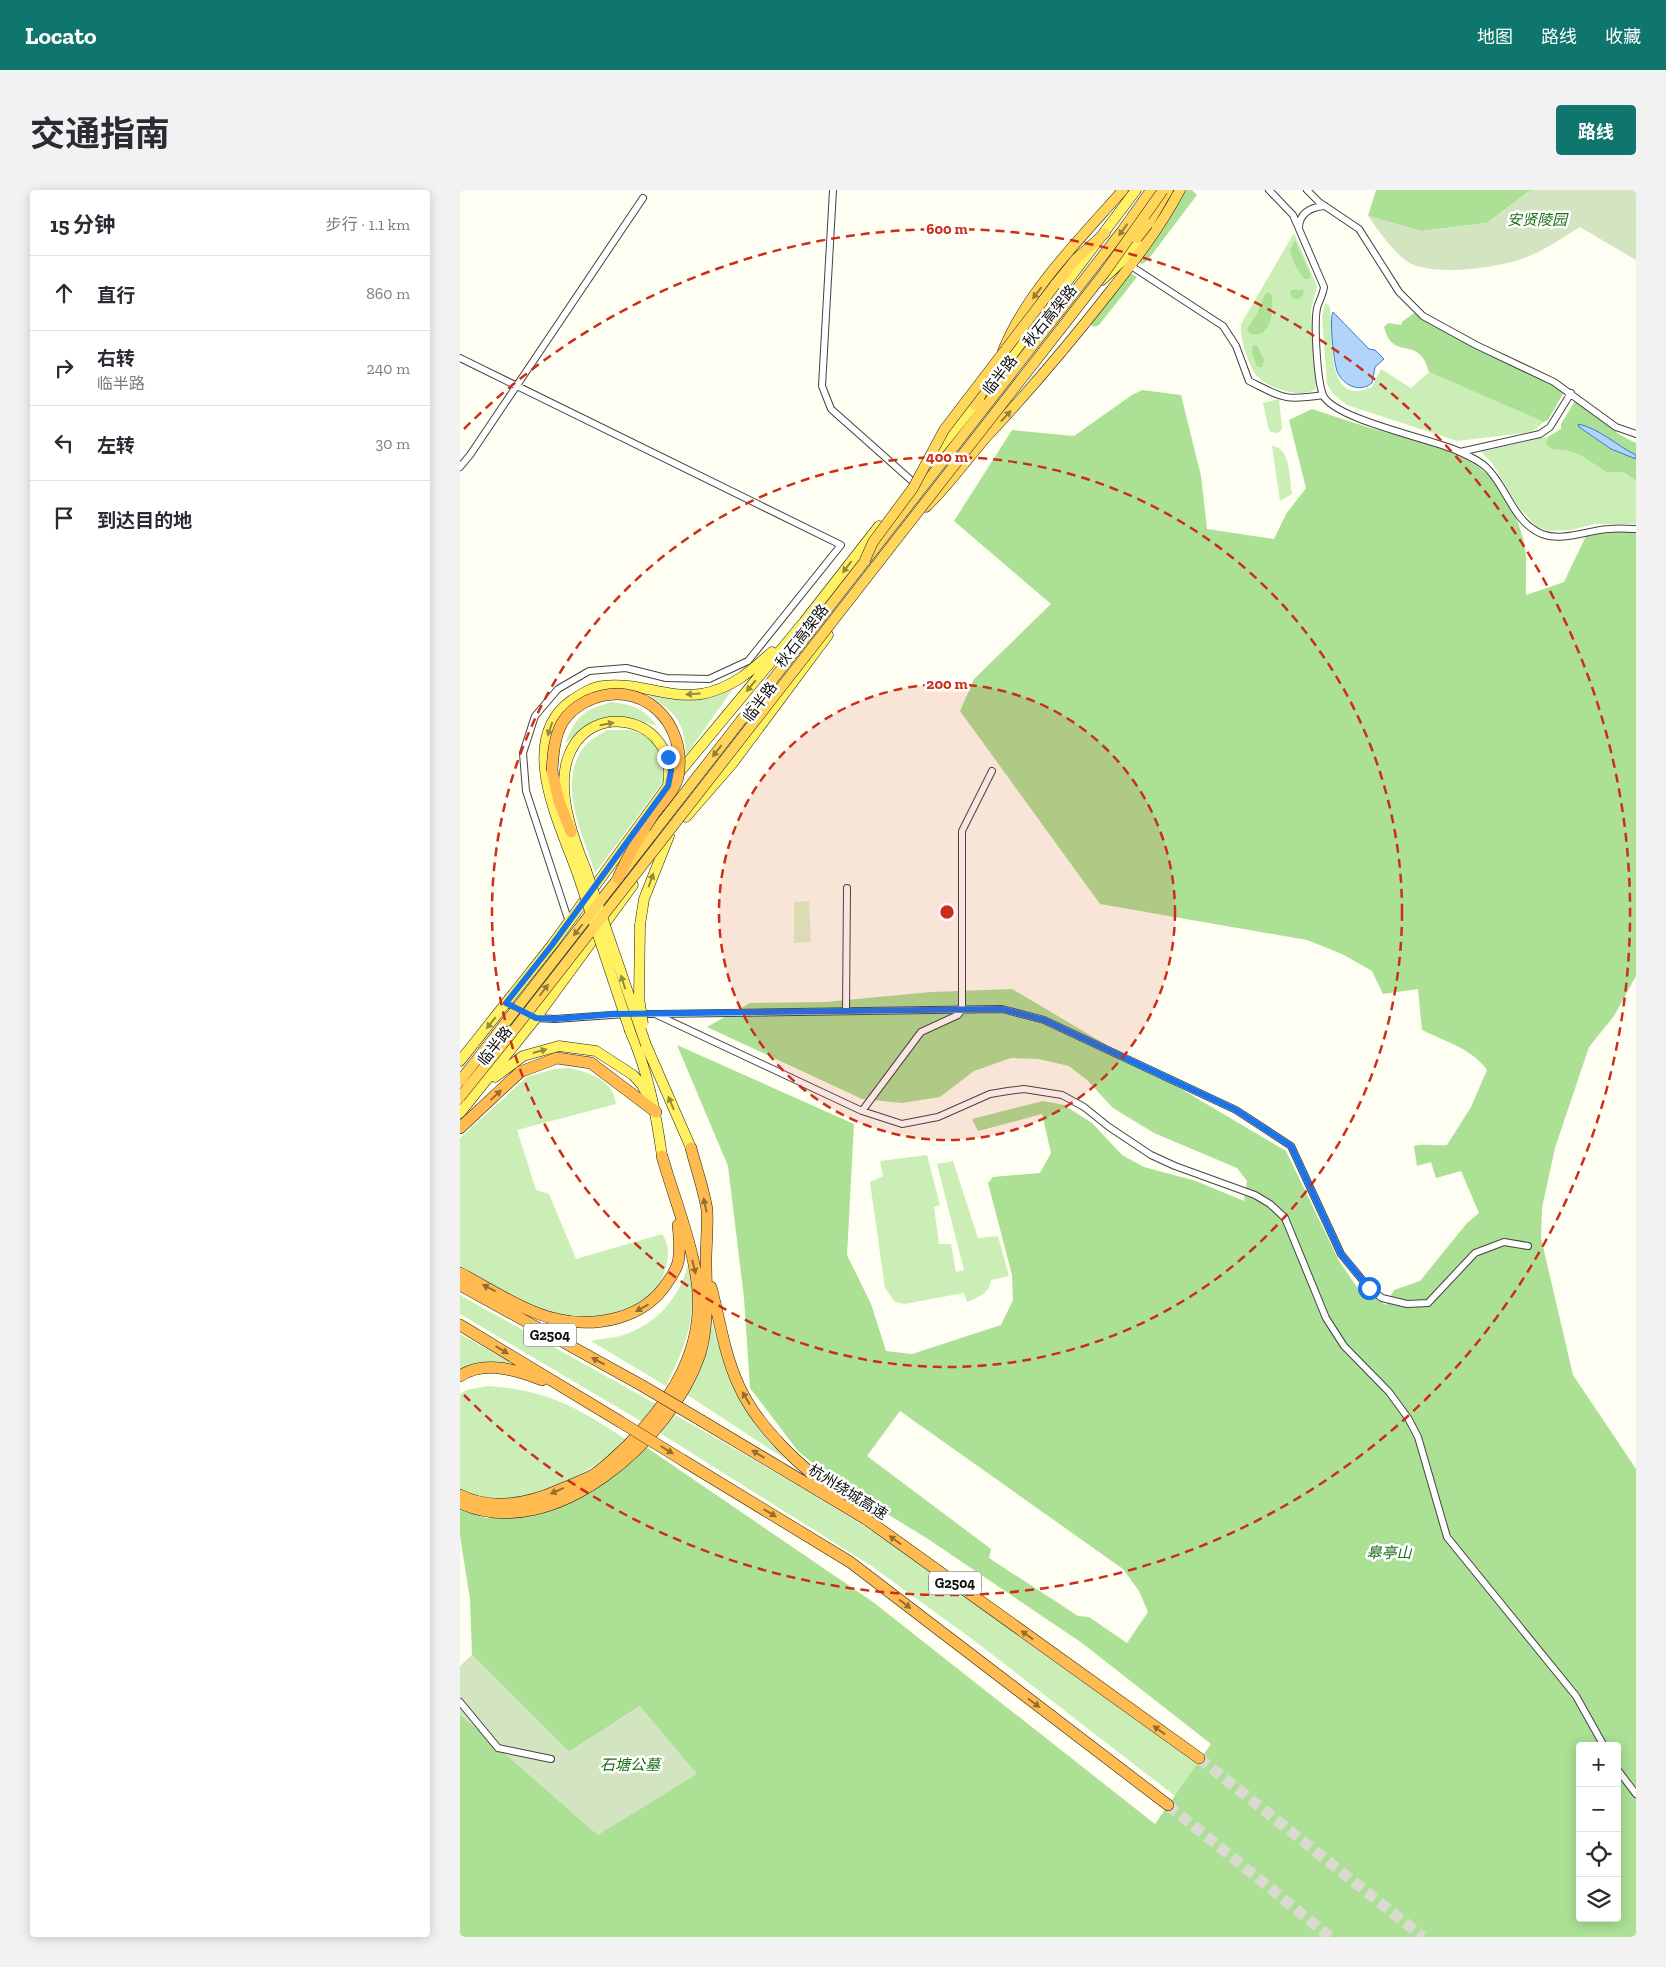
<!DOCTYPE html>
<html lang="zh">
<head>
<meta charset="utf-8">
<style>
	body { margin:0; font-family:"Zilla Slab","Noto Sans SC",serif; background:#f2f2f3; color:#2b2b33 }
	.controls { position:absolute; right:15px; bottom:15px; display:grid; overflow:hidden; border-radius:5px; box-shadow:0 2px 12px #0003 }
	.controls button { width:45px; height:45px; display:grid; place-items:center; padding:0; border:0; border-bottom:1px solid #e1e1e2; background:#fff; color:#2b2b33; font:25px sans-serif }
	.stop { position:absolute; width:15px; height:15px; margin:-11px; border:4px solid #1a73e8; border-radius:50%; background:#fff }
	.stop.end { background:#1a73e8; border-color:#fff; box-shadow:0 1px 5px #0008 }
	.list { margin:0; padding:0; list-style:none }
	h2 { display:flex; justify-content:space-between; align-items:center; height:65px; margin:0; padding:0 20px; font-size:21px }
	h2 small { font-size:16px; font-weight:400; color:#7c7c81 }
	.list li { display:grid; grid-template-columns:32px 1fr auto; gap:15px; align-items:center; box-sizing:border-box; height:75px; padding:0 20px; border-top:1px solid #e1e1e2 }
	.list b { display:block; font-size:19px; white-space:nowrap }
	.list p { margin:0; font-size:16px; white-space:nowrap; color:#7c7c81 }
	.list em { font-size:16px; font-style:normal; color:#7c7c81 }
	.icon { flex:none; width:28px; height:28px; fill:none; stroke:currentColor; stroke-width:2; stroke-linecap:round; stroke-linejoin:round }
	.map { position:relative; flex:none; width:1176px; height:1747px; overflow:hidden; border-radius:5px }
	header { display:flex; align-items:center; gap:30px; box-sizing:border-box; height:70px; padding:0 25px; background:#0f766e; color:#fff }
	header strong { font-size:24px }
	nav { display:flex; gap:28px; margin-inline-start:auto; font-size:18px }
	.intro { display:flex; align-items:center; justify-content:space-between; box-sizing:border-box; height:120px; padding:0 30px }
	h1 { margin:0; font-size:35px }
	.button { padding:12px 22px; border-radius:5px; background:#0f766e; color:#fff; font-size:18px; font-weight:700 }
	main { display:flex; gap:30px; padding:0 30px }
	aside { flex:1; background:#fff; border-radius:5px; box-shadow:0 2px 12px #0003 }
	.map>svg:first-child { display:block }
	.green { fill:#cbeeb7 }
	.forest { fill:#abe095; fill-rule:evenodd }
	.cemetery { fill:#d3e4c0 }
	.pitch { fill:#dff4ca }
	.water { fill:#b2d4fb; stroke:#327dd9 }
	.lines { fill:none; stroke-linecap:round; stroke-linejoin:round }
	.motorway-tunnel { stroke:#dbdad0; stroke-width:11; stroke-dasharray:11 5.5; stroke-linecap:butt }
	.minor-casing { stroke:#434343; stroke-width:8 }
	.primary-casing { stroke:#212121; stroke-width:11 }
	.trunk-casing { stroke:#212121; stroke-width:11 }
	.motorway-casing { stroke:#212121; stroke-width:12 }
	.minor { stroke:#fff; stroke-width:6 }
	.primary { stroke:#fff162; stroke-width:10 }
	.trunk { stroke:#ffd659; stroke-width:10 }
	.motorway { stroke:#ffbb50; stroke-width:11 }
	.primary-bridge-casing { stroke:#212121; stroke-width:11; stroke-linecap:butt }
	.trunk-bridge-casing { stroke:#212121; stroke-width:11; stroke-linecap:butt }
	.motorway-bridge-casing { stroke:#212121; stroke-width:12; stroke-linecap:butt }
	.primary-bridge { stroke:#fff162; stroke-width:10 }
	.trunk-bridge { stroke:#ffd659; stroke-width:10 }
	.motorway-bridge { stroke:#ffbb50; stroke-width:11 }
	.oneway { fill:#937d38 }
	.oneway2 { fill:#938c3d }
	.oneway3 { fill:#936e33 }
	.route { stroke:#1a73e8; stroke-width:6 }
	.ring { fill:none; stroke:#cc2e1b; stroke-width:2.5; stroke-dasharray:9 6 }
	.labels { text-anchor:middle; dominant-baseline:central; stroke-width:5; stroke-linejoin:round; paint-order:stroke }
	.shield { fill:#fff; stroke:#585858; stroke-width:1 }
	.shield-label { font-size:14px; font-weight:bold; fill:#101010 }
	.park-label { font-size:15px; font-style:italic; fill:#1e6e19; stroke:#fff }
	.street-label { font-size:15px; fill:#101010; stroke:#fff }
	.centre { fill:#cc2e1b; stroke:#fff; stroke-width:2.5 }
	.ring-label { font-size:15px; text-anchor:middle; font-weight:bold; fill:#cc2e1b; stroke:#fff; stroke-width:5; stroke-linejoin:round; paint-order:stroke }
</style>
</head>
<body>
<header>
<strong>Locato</strong>
<nav><a>地图</a><a>路线</a><a>收藏</a></nav>
</header>
<div class="intro"><h1>交通指南</h1><a class="button">路线</a></div>
<main>
<aside>
<h2>15 分钟<small>步行 · 1.1 km</small></h2>
<ul class="list">
<li><svg class="icon" aria-label="ahead" viewBox="0 0 24 24"><path d="M12 20V5M6 11l6-6 6 6"/></svg><div><b>直行</b></div><em>860 m</em></li>
<li><svg class="icon" aria-label="right" viewBox="0 0 24 24"><path d="M7 20v-9h11M14 6l5 5-5 5"/></svg><div><b>右转</b><p>临半路</p></div><em>240 m</em></li>
<li><svg class="icon" aria-label="left" viewBox="0 0 24 24"><path d="M17 20v-9H6M10 6l-5 5 5 5"/></svg><div><b>左转</b></div><em>30 m</em></li>
<li><svg class="icon" aria-label="arrive" viewBox="0 0 24 24"><path d="M6 21V4h12l-3 4 3 4H6"/></svg><div><b>到达目的地</b></div></li>
</ul>
</aside>
<div class="map">
<svg width="1176" height="1747" viewBox="0 0 1176 1747">
	<rect width="100%" height="100%" fill="#fffef2"/>
	<!-- green -->
	<path class="green" d="M834 43 857 96 851 120 856 199C842 210 802 197 794 182 786 168 780 149 781 134Z
		M865 114 869 115C876 137 861 220 912 197L921 179 951 198 969 182 1084 232 1073 241 1065 243 997 251 887 215 873 204 867 194 862 127Z
		M819 209 822 239 818 243 811 242 808 237 803 213Z
		M1089 246 1085 253 1091 259 1110 261 1122 266 1146 282H1163L1176 291V334H1135L1111 340 1089 341 1077 337 1059 318 1032 273 1021 262Z
		M812 256C831 257 829 288 832 304L820 311Z
		M272 500 226 565C225 533 215 521 188 505 220 510 241 513 272 500Z
		M151 512C172 514 185 519 197 536 155 522 137 523 105 554 116 526 122 521 151 512Z
		M147 540H170L184 545 195 554 202 566 203 592 135 683C124 646 98 599 121 561 127 551 138 546 147 540Z
		M110 878C131 883 154 891 156 914L57 940 76 1000 89 1004 116 1069 202 1044C212 1059 208 1074 201 1090 195 1106 183 1113 168 1119 105 1145 53 1105 0 1076V948L67 887 94 879Z
		M467 965 480 1015 474 1017 479 1054H491L496 1082 504 1080 477 974 493 971 518 1048 538 1046 549 1086 531 1090C529 1104 520 1106 507 1112L504 1103 444 1114 435 1112 425 1098 410 992 423 986 420 971Z
		M228 1075C239 1125 227 1152 206 1196L131 1151C143 1148 158 1148 169 1143 199 1131 220 1106 228 1075Z
		M0 1105C134 1180 270 1253 401 1334 518 1407 627 1492 738 1573L715 1606 512 1449 410 1375 184 1233 0 1124Z
		M251 1128C260 1163 271 1197 291 1228 300 1243 313 1256 325 1269L226 1204Z
		M0 1144 55 1175 20 1173 0 1179Z
		M28 1196C87 1200 117 1217 165 1249 158 1256 151 1265 143 1270 105 1296 44 1324 0 1300V1204L7 1200Z"/>
	<!-- forest -->
	<path class="forest" d="M725 0H732L737 5 687 71 682 74 677 71Z
		M916 0H1074L1068 2 1027 33 961 41 908 26Z
		M835 50 851 86 849 89H845C837 81 833 71 830 60Z
		M664 79 677 87 639 135 634 137 628 133Z
		M833 99 844 100 843 105 839 109H833L830 102Z
		M808 102 812 105C813 121 812 149 790 144L787 139 797 124 804 106Z
		M954 123 1005 153 1098 195 1103 200V204L1088 230 1084 232 969 182C959 143 933 173 924 137L928 133 941 135 943 131Z
		M797 155 804 170 802 177H797L792 162 793 156Z
		M682 200 721 205 741 286 747 339 814 349 826 324 846 298 829 230 852 219C877 227 903 236 928 243 999 263 1040 270 1063 348 1068 365 1065 387 1066 405L1104 392 1126 346 1176 339V786L1154 826 1129 857 1095 958 1082 1018 1081 1048 1113 1185 1176 1279V1747H0V1524L138 1645 180 1516 109 1562 12 1465 10 1409 0 1346V1320L26 1328 65 1326 102 1316 132 1302 186 1257 413 1412 695 1634 751 1554 622 1453 468 1349 377 1293 338 1261 290 1198 284 1108 268 976 217 855 394 934 387 1065 411 1114 426 1161 452 1164 541 1135 553 1110 552 1085 528 993 533 987 580 983 591 963 582 924 518 941 512 929 583 911 604 915 632 933 662 965 684 977 736 991 784 1011 787 991 777 978 694 943 653 918 627 890 609 876 578 869 551 868 514 881 480 907 442 913 402 909 247 837 290 813 365 812 471 802 552 799 826 961 879 1071 897 1097 926 1115 934 1100 960 1091 1007 1033 1019 1023 1001 981 976 988 971 972 957 976 954 956C963 953 975 956 987 955L1011 917 1027 880C1013 859 984 851 962 840L958 799 923 804 912 781 882 764 847 750 640 714 500 521 514 489 591 414 494 331 552 240 614 246 672 205ZM440 1221 663 1379 679 1401 688 1422 667 1453 629 1427 618 1426 529 1368 531 1359 407 1266ZM1120 1556H1157V1728H1120Z
		M1118 210 1160 245 1176 253V291L1163 282H1146L1122 266 1110 261 1091 259 1085 253 1089 246 1101 239V234L1115 211Z"/>
	<!-- cemetery -->
	<path class="cemetery" d="M1074 0H1176V70L1120 37C1105 46 1090 57 1074 64 1048 77 973 88 948 72 936 65 916 38 908 26L961 41 1027 33 1068 2Z
		M12 1465 109 1562 180 1516 237 1584 138 1645 0 1524V1476Z"/>
	<!-- pitch -->
	<path class="pitch" d="M349 711 351 752 334 753V712Z"/>
	<!-- water -->
	<path class="water" d="M873 122 909 159 915 160 924 169 915 177 912 193C900 203 883 196 877 181 874 172 869 129 873 122Z
		M1118 234C1139 238 1157 256 1176 265V269L1151 259 1119 237Z"/>
	<g class="lines">
		<!-- motorway-tunnel -->
		<path class="motorway-tunnel" d="M739 1568 963 1747
			M708 1615 870 1747"/>
		<defs>
			<path id="minor" d="M373 0 362 196 371 219 452 291
				M809 0 833 25 864 97C863 105 859 111 857 118 854 134 857 190 863 205 873 229 972 249 998 261 1007 265 1020 271 1027 278 1048 299 1053 332 1082 344 1102 352 1129 340 1149 339 1158 338 1167 339 1176 339
				M847 0 859 12 899 39 939 102 963 126 1016 155 1094 192 1156 237 1176 244
				M839 37C840 22 851 17 865 16
				M668 74 763 136 776 156 789 191C823 208 824 211 863 205
				M0 168 381 355 288 471 249 489 206 488 166 478 129 481 98 499 75 526 63 563 66 601 109 732
				M1000 262 1080 244 1090 237 1111 203
				M0 277 10 265 183 8
				M46 813 76 828 95 829 166 824
				M386 821 387 698
				M178 824H195L402 921 442 934 478 927 530 904 548 901 564 899 602 905 624 917 649 937 691 965 715 976 795 1005 810 1014 825 1028 866 1128 884 1156 929 1202 948 1228 958 1247 987 1347 1116 1506 1144 1556
				M197 824 542 819 584 830 776 920 831 956 881 1064 909 1098 922 1108 947 1114 968 1113 1015 1063 1044 1052 1068 1056
				M402 921 461 842 498 825 502 819V641L532 581
				M0 1512 38 1558 91 1569
				M1157 1579 1176 1604"/>
			<path id="primary" d="M642 90 663 70 684 43
				M531 193 676 0
				M473 266 519 209
				M226 627 272 574 368 445
				M126 680C113 648 95 599 109 565 132 507 219 529 208 595
				M117 682C99 632 56 549 112 510 122 504 132 497 143 496 177 491 208 509 241 504 271 499 291 481 312 462
				M180 735 184 709 209 646
				M170 841C188 881 196 923 202 966
				M186 855 231 958
				M0 871 92 755 208 596 344 432 419 336
				M35 887 63 866 99 856 136 861 173 885 182 895 196 922
				M0 923 76 828 173 695"/>
			<path id="trunk" d="M688 34 708 0
				M595 95 616 69 645 43
				M543 161C566 102 622 47 663 0
				M515 215 537 176
				M466 317C489 295 507 269 528 245 571 199 610 153 649 103 675 70 700 38 720 0
				M191 646 662 41 691 0"/>
			<path id="motorway" d="M92 581 99 611 111 642
				M0 938 60 882 97 868 131 873 196 922
				M0 1083C27 1097 66 1123 96 1129 136 1138 184 1129 207 1093 213 1085 219 1075 219 1065 220 1056 219 1044 218 1035
				M0 1095 181 1195
				M251 1097C260 1130 264 1164 279 1196 299 1240 340 1275 377 1305
				M0 1135 159 1231
				M0 1186C25 1170 57 1180 82 1190
				M242 1231 406 1329 739 1568
				M224 1271 390 1372 708 1615
				M0 1305C31 1321 68 1314 99 1300 110 1295 122 1291 133 1285 146 1277 157 1265 168 1255 203 1219 234 1177 238 1124 242 1074 216 1016 202 966
				M0 1313C94 1356 212 1248 240 1164 249 1134 246 1101 246 1070 246 1054 248 1036 247 1020 244 1000 236 978 231 958"/>
		</defs>
		<!-- minor casing -->
		<use href="#minor" class="minor-casing"/>
		<!-- primary casing -->
		<use href="#primary" class="primary-casing"/>
		<!-- trunk casing -->
		<use href="#trunk" class="trunk-casing"/>
		<!-- motorway casing -->
		<use href="#motorway" class="motorway-casing"/>
		<!-- minor -->
		<use href="#minor" class="minor"/>
		<!-- primary -->
		<use href="#primary" class="primary"/>
		<!-- trunk -->
		<use href="#trunk" class="trunk"/>
		<!-- motorway -->
		<use href="#motorway" class="motorway"/>
		<defs>
			<path id="primary-bridge" d="M126 680 186 855
				M117 682 170 841
				M180 735 179 808 183 834"/>
			<path id="trunk-bridge" d="M677 48 688 34
				M405 370 413 352 453 298 484 240 595 95
				M0 891 191 646
				M0 907 50 845 645 82 703 0"/>
			<path id="motorway-bridge" d="M92 581C93 565 94 548 102 533 108 523 117 516 127 511 181 486 228 532 218 587 215 600 201 614 193 625 180 645 168 666 158 688
				M181 1195 242 1231
				M159 1231 224 1271"/>
		</defs>
		<!-- primary-bridge casing -->
		<use href="#primary-bridge" class="primary-bridge-casing"/>
		<!-- trunk-bridge casing -->
		<use href="#trunk-bridge" class="trunk-bridge-casing"/>
		<!-- motorway-bridge casing -->
		<use href="#motorway-bridge" class="motorway-bridge-casing"/>
		<!-- primary-bridge -->
		<use href="#primary-bridge" class="primary-bridge"/>
		<!-- trunk-bridge -->
		<use href="#trunk-bridge" class="trunk-bridge"/>
		<!-- motorway-bridge -->
		<use href="#motorway-bridge" class="motorway-bridge"/>
	</g>
	<!-- one-way arrows -->
	<defs><path id="oneway-solid" d="M-6-.8H1V-3.2L6.5 0L1 3.2V.8H-6Z" transform="scale(1.25)"/></defs>
	<g class="oneway">
		<use href="#oneway-solid" transform="translate(663 40) rotate(126)"/>
		<use href="#oneway-solid" transform="translate(577 103) rotate(128)"/>
		<use href="#oneway-solid" transform="translate(546 226) rotate(-47)"/>
		<use href="#oneway-solid" transform="translate(257 561) rotate(128)"/>
		<use href="#oneway-solid" transform="translate(118 740) rotate(128)"/>
		<use href="#oneway-solid" transform="translate(84 800) rotate(-53)"/>
	</g>
	<g class="oneway2">
		<use href="#oneway-solid" transform="translate(387 377) rotate(128)"/>
		<use href="#oneway-solid" transform="translate(291 496) rotate(130)"/>
		<use href="#oneway-solid" transform="translate(233 504) rotate(176)"/>
		<use href="#oneway-solid" transform="translate(147 534) rotate(-10)"/>
		<use href="#oneway-solid" transform="translate(90 539) rotate(109)"/>
		<use href="#oneway-solid" transform="translate(191 690) rotate(-70)"/>
		<use href="#oneway-solid" transform="translate(163 792) rotate(-108)"/>
		<use href="#oneway-solid" transform="translate(31 833) rotate(129)"/>
		<use href="#oneway-solid" transform="translate(80 861) rotate(-15)"/>
		<use href="#oneway-solid" transform="translate(211 913) rotate(-113)"/>
	</g>
	<g class="oneway3">
		<use href="#oneway-solid" transform="translate(36 905) rotate(-43)"/>
		<use href="#oneway-solid" transform="translate(245 1015) rotate(-102)"/>
		<use href="#oneway-solid" transform="translate(234 1077) rotate(76)"/>
		<use href="#oneway-solid" transform="translate(29 1098) rotate(-153)"/>
		<use href="#oneway-solid" transform="translate(182 1118) rotate(151)"/>
		<use href="#oneway-solid" transform="translate(42 1160) rotate(31)"/>
		<use href="#oneway-solid" transform="translate(138 1171) rotate(-151)"/>
		<use href="#oneway-solid" transform="translate(286 1208) rotate(-121)"/>
		<use href="#oneway-solid" transform="translate(207 1260) rotate(32)"/>
		<use href="#oneway-solid" transform="translate(298 1264) rotate(-149)"/>
		<use href="#oneway-solid" transform="translate(97 1301) rotate(156)"/>
		<use href="#oneway-solid" transform="translate(310 1323) rotate(31)"/>
		<use href="#oneway-solid" transform="translate(435 1350) rotate(-144)"/>
		<use href="#oneway-solid" transform="translate(445 1414) rotate(37)"/>
		<use href="#oneway-solid" transform="translate(567 1445) rotate(-144)"/>
		<use href="#oneway-solid" transform="translate(574 1513) rotate(37)"/>
		<use href="#oneway-solid" transform="translate(699 1540) rotate(-144)"/>
	</g>
	<g class="lines">
		<!-- route -->
		<path class="route" d="M208 567 211 581 208 596 92 755 46 813 76 828 95 829 155 824 542 819 584 830 776 920 831 956 881 1064 909 1098"/>
	</g>
	<!-- distance rings -->
	<circle cx="487" cy="722" r="228" fill="#cc2e1b" fill-opacity=".12"/>
	<g class="ring">
		<circle cx="487" cy="722" r="228"/>
		<circle cx="487" cy="722" r="455"/>
		<path d="M4 239A683 683 0 1 1 4 1205"/>
	</g>
	<g class="labels">
		<!-- shield labels -->
		<g class="shield">
			<rect x="64" y="1133.5" width="52" height="23" rx="4"/>
			<rect x="469" y="1381.5" width="52" height="23" rx="4"/>
		</g>
		<g class="shield-label">
			<text x="90" y="1145">G2504</text>
			<text x="495" y="1393">G2504</text>
		</g>
		<!-- park labels -->
		<g class="park-label">
			<text x="1077" y="30">安贤陵园</text>
			<text x="929" y="1363">皋亭山</text>
			<text x="170" y="1575">石塘公墓</text>
		</g>
		<!-- street labels -->
		<g class="street-label">
			<text transform="translate(590 126) rotate(-51)">秋石高架路</text>
			<text transform="translate(540 185) rotate(-52)">临半路</text>
			<text transform="translate(342 446) rotate(-52)">秋石高架路</text>
			<text transform="translate(300 512) rotate(-53)">临半路</text>
			<text transform="translate(35 856) rotate(-52)">临半路</text>
			<text transform="translate(388 1302) rotate(32)">杭州绕城高速</text>
		</g>
	</g>
	<circle cx="487" cy="722" r="8" class="centre"/>
	<g class="ring-label">
		<text x="487" y="44">600 m</text>
		<text x="487" y="272">400 m</text>
		<text x="487" y="499">200 m</text>
	</g>
</svg>
<div class="controls">
<button>+</button>
<button>−</button>
<button><svg class="icon" aria-label="locate" viewBox="0 0 24 24"><circle cx="12" cy="12" r="6"/><path d="M12 2v4M12 18v4M2 12h4M18 12h4"/></svg></button>
<button><svg class="icon" aria-label="layers" viewBox="0 0 24 24"><path d="M12 4l9 5-9 5-9-5zM3 14l9 5 9-5"/></svg></button>
</div>
<div class="stop" style="left:909px;top:1098px"></div>
<div class="stop end" style="left:208px;top:567px"></div>
</div>
</main>
</body>
</html>
